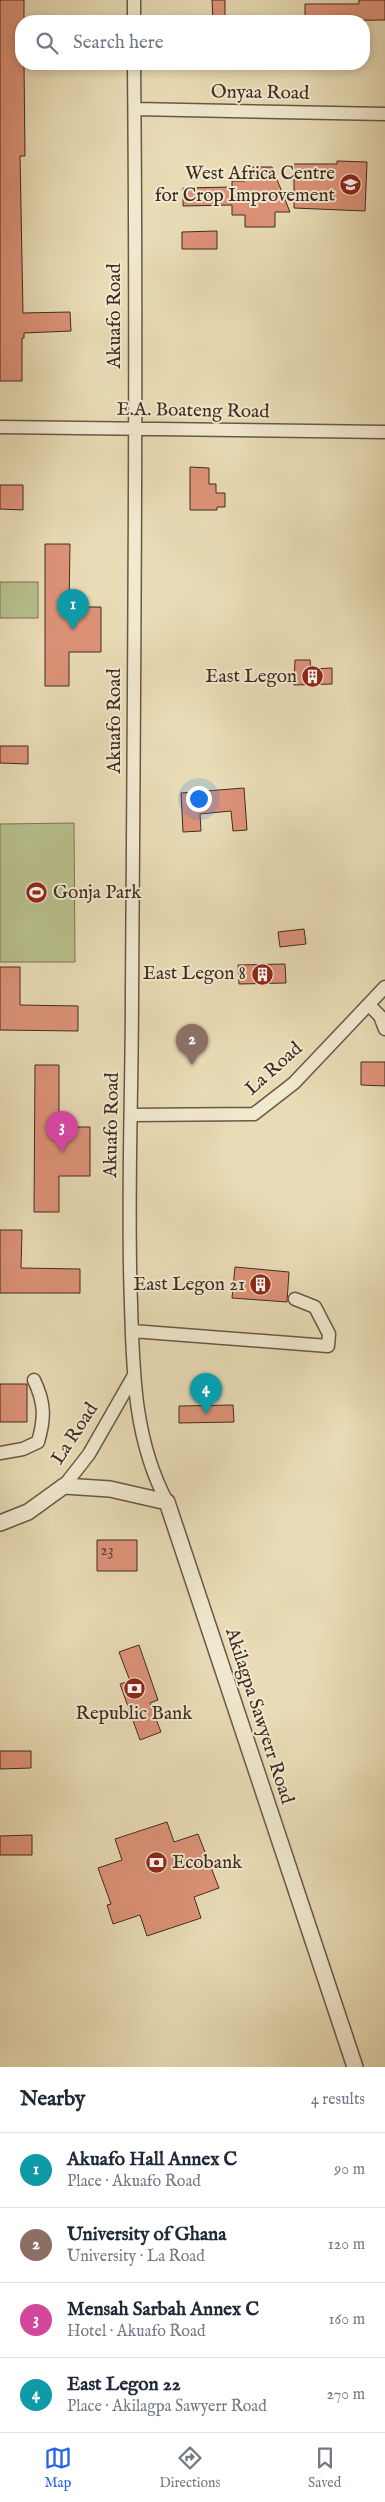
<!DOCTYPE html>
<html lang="en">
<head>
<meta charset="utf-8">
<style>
	body { margin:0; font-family:"IM FELL English",serif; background:#f2f2f3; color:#1f2937 }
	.you { position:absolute; left:198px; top:798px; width:18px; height:18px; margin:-12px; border:4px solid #fff; border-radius:50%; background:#1a73e8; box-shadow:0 0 0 8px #1a73e833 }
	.badge { display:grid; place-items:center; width:32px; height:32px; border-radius:50%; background:#2563eb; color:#fff; font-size:16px; font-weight:700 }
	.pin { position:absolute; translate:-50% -41px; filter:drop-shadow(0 1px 2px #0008) }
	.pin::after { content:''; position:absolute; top:26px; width:18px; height:15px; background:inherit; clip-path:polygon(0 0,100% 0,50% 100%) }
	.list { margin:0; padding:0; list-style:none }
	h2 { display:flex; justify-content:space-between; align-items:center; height:65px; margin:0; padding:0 20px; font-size:21px }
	h2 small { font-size:16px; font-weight:400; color:#747a83 }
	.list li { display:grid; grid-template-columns:32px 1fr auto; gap:15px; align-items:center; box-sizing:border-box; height:75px; padding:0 20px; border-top:1px solid #e0e1e3 }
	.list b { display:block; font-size:19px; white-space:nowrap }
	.list p { margin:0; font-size:16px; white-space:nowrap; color:#747a83 }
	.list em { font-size:16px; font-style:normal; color:#747a83 }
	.icon { flex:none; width:28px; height:28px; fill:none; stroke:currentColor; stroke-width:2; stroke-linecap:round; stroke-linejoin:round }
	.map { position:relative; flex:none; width:385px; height:2067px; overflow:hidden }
	.search { position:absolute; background:#fff; box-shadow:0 2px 8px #0003; left:15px; right:15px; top:15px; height:55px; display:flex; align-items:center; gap:12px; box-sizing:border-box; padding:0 18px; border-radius:20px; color:#747a83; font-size:19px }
	.sheet { height:365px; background:#fff }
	nav { display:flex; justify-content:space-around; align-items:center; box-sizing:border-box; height:70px; border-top:1px solid #e0e1e3; background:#fff; font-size:14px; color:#747a83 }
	nav a { display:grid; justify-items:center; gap:2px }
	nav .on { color:#2563eb }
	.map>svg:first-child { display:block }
	.green { fill:#b7c08c; stroke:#7b7656 }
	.building { fill:#dd9278; stroke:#3f2c20 }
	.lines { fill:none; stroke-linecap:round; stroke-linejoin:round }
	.minor-casing { stroke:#695845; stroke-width:15 }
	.tertiary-casing { stroke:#695845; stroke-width:18 }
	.minor { stroke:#f0e8cf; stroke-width:12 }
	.tertiary { stroke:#f0e8cf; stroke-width:15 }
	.labels { text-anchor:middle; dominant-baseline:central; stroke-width:4; stroke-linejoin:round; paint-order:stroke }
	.number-label { font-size:16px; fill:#664636 }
	.street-label { font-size:19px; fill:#3f2c20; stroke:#f0e8cf }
	.poi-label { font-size:19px; fill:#3f2c20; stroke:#f0e8cf; text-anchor:end }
</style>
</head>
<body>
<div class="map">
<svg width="385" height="2067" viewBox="0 0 385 2067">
	<rect width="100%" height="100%" fill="#e8dbb5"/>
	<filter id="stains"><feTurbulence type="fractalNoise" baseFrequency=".004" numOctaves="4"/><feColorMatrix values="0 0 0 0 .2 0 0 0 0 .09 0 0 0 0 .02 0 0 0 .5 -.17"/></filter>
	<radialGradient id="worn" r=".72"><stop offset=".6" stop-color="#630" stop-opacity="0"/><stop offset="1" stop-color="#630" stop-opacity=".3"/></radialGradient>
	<!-- green -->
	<path class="green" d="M0 582H38V618H0Z
		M74 823 75 962H0V824Z"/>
	<!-- building -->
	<path class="building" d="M0 0H24V21H21V64H24L25 156H20L23 313 70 312 71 331 24 333V338H22V381H0Z
		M212 0H225V21H213Z
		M359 0H385V20L305 21V4H359Z
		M337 161 367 162 365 211 294 208V164H337Z
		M245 167H272L290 212H275V227H245V215H232V205L183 206V188L232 187V181H245Z
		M217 231V249H182V232Z
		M190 467 209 468V484H216V493H225V507H217V510H190Z
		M0 485H23V510L0 509Z
		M45 544H70L69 607H101V652H69V686H45Z
		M295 660H310L311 669 332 668V684L294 685Z
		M0 746H28V764L0 763Z
		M244 788 247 830 233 831 231 811 200 814 201 831 183 832 181 793Z
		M304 929 306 944 280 947 278 932Z
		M285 964 286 983 239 984 238 965Z
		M0 967H20V1005L78 1006V1031L0 1030Z
		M361 1062H385V1086L361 1085Z
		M35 1065H59V1127H90V1176H59V1212H34Z
		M0 1230H22L21 1268 80 1269V1293H0Z
		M235 1267 289 1272 287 1302 232 1298Z
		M0 1384H27V1422H0Z
		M233 1405 234 1422 179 1423V1406Z
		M97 1540H137V1571H97Z
		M139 1645 158 1700 150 1703 161 1732 140 1740 120 1684 130 1681 119 1652Z
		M0 1751H31V1768L0 1769Z
		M167 1822 174 1842 198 1834 219 1888 194 1897 201 1918 147 1936 140 1915 113 1924 107 1905 111 1904 98 1868 122 1860 115 1839Z
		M32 1835V1855H0V1836Z"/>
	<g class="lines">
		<defs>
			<path id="minor" d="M134 21V0
				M134 64C137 373 134 683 132 993 132 1096 127 1201 131 1304 133 1373 134 1440 167 1502
				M135 109 385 114
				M0 427 385 432
				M369 1005 380 1016 385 1029
				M132 1115 254 1114 294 1083 385 987
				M132 1331 328 1346 329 1334 315 1307 295 1299
				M0 1453 23 1449 38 1442C45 1418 45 1403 34 1380
				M64 1486 89 1454 133 1377"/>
			<path id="tertiary" d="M0 1523 28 1512 64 1486 110 1489 167 1502 355 2067"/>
		</defs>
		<!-- minor casing -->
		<use href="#minor" class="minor-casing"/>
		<!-- tertiary casing -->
		<use href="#tertiary" class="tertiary-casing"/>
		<!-- minor -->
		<use href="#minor" class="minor"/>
		<!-- tertiary -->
		<use href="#tertiary" class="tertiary"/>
	</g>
	<!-- icons -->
	<defs>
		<symbol id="school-disc" viewBox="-11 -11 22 22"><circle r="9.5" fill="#8f2418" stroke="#f0e8cf"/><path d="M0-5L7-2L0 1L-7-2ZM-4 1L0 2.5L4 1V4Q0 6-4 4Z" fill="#fff"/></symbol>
		<symbol id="building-disc" viewBox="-11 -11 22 22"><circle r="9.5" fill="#8f2418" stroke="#f0e8cf"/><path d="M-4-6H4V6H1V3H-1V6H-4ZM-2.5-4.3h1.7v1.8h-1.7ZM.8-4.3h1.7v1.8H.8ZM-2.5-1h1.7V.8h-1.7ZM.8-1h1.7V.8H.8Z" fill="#fff"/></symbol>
		<symbol id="stadium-disc" viewBox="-11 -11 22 22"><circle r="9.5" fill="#8f2418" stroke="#f0e8cf"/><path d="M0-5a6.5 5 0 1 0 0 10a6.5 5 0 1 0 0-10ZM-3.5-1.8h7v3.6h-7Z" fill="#fff"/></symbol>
		<symbol id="bank-disc" viewBox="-11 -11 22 22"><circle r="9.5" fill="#8f2418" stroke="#f0e8cf"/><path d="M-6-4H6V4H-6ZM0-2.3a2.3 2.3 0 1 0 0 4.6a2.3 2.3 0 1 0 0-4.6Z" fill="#fff"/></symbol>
	</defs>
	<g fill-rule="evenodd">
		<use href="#school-disc" x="338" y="172" width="25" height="25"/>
		<use href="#building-disc" x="300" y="664" width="25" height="25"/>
		<use href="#stadium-disc" x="24" y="880" width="25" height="25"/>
		<use href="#building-disc" x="250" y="962" width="25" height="25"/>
		<use href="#building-disc" x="248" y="1272" width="25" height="25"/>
		<use href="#bank-disc" x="122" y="1676" width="25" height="25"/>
		<use href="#bank-disc" x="144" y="1850" width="25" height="25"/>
	</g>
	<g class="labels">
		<!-- number labels -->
		<g class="number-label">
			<text x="107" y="1551">23</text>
		</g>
		<!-- street labels -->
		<g class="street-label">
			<text transform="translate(260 93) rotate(1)">Onyaa Road</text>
			<text transform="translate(115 316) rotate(-90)">Akuafo Road</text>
			<text transform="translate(193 411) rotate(1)">E.A. Boateng Road</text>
			<text transform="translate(115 721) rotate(-90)">Akuafo Road</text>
			<text transform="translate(274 1069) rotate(-42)">La Road</text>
			<text transform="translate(112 1125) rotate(-89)">Akuafo Road</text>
			<text transform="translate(75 1434) rotate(-57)">La Road</text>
			<text transform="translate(259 1716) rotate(72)">Akilagpa Sawyerr Road</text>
		</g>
		<!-- poi labels -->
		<g class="poi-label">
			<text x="335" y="174">West Africa Centre<tspan x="335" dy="22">for Crop Improvement</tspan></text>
			<text x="297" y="677">East Legon</text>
			<text x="53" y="893" text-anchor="start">Gonja Park</text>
			<text x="246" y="974">East Legon 8</text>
			<text x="245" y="1285">East Legon 21</text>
			<text x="134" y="1714" text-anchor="middle">Republic Bank</text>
			<text x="172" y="1863" text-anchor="start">Ecobank</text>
		</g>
	</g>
	<rect width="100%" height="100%" filter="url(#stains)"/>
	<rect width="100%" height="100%" fill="url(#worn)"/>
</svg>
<div class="you"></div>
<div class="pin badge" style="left:73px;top:630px;background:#0f9aa8">1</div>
<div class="pin badge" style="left:192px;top:1065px;background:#8d6e63">2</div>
<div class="pin badge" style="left:62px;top:1152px;background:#d1479c">3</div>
<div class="pin badge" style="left:206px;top:1414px;background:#0f9aa8">4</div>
<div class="search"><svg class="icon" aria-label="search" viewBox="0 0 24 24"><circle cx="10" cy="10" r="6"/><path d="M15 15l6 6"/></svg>Search here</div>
</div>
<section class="sheet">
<h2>Nearby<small>4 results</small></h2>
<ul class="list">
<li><span class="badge" style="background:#0f9aa8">1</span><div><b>Akuafo Hall Annex C</b><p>Place · Akuafo Road</p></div><em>90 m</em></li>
<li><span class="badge" style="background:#8d6e63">2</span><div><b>University of Ghana</b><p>University · La Road</p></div><em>120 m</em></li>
<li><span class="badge" style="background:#d1479c">3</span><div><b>Mensah Sarbah Annex C</b><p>Hotel · Akuafo Road</p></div><em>160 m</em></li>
<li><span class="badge" style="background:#0f9aa8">4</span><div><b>East Legon 22</b><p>Place · Akilagpa Sawyerr Road</p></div><em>270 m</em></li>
</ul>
</section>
<nav>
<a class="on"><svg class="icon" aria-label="map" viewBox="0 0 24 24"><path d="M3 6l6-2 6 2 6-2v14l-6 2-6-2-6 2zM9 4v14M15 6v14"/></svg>Map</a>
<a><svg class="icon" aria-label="directions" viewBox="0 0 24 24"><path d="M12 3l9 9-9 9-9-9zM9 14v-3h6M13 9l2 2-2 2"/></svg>Directions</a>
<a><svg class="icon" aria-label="saved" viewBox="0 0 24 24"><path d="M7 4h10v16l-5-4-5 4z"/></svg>Saved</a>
</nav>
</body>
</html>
